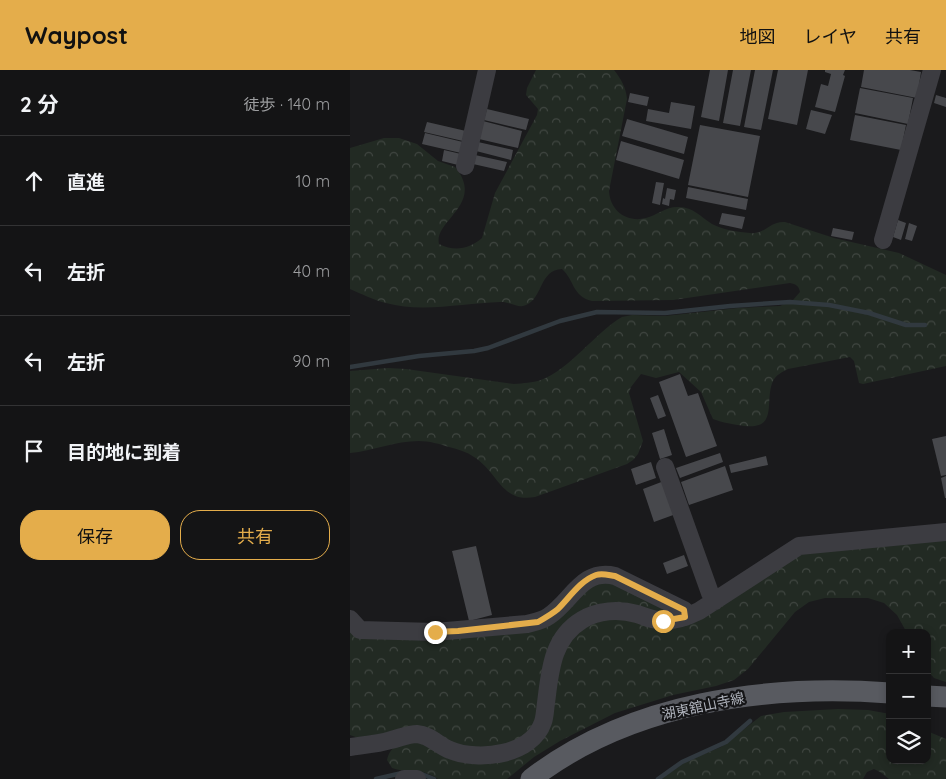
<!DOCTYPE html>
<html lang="ja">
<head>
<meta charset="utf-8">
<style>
	body { margin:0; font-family:Quicksand,"Noto Sans JP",sans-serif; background:#1d1d1e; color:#f1f3f6 }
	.controls { position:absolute; right:15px; bottom:15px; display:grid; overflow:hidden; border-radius:10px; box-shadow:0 2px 8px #0003 }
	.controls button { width:45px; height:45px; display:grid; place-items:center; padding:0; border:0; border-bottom:1px solid #333334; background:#141415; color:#f1f3f6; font:25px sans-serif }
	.stop { position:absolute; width:15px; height:15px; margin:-11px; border:4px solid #e4ad4b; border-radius:50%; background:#fff }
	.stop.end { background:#e4ad4b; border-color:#fff; box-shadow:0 1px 5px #0008 }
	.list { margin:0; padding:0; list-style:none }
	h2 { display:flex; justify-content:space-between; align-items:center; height:65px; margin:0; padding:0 20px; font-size:21px }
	h2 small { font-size:16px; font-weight:400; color:#9d9ea0 }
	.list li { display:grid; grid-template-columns:32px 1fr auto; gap:15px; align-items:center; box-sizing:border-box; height:90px; padding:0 20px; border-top:1px solid #333334 }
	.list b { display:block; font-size:19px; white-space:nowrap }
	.list em { font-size:16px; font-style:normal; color:#9d9ea0 }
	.actions { display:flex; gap:10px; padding:15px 20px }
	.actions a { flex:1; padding:11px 0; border:1px solid #e4ad4b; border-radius:20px; text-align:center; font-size:18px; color:#e4ad4b }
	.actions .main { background:#e4ad4b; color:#111 }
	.icon { flex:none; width:28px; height:28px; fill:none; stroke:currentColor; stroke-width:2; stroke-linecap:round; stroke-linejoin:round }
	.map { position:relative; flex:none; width:596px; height:709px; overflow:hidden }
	header { display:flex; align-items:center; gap:30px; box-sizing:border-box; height:70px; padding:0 25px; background:#e4ad4b; color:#111 }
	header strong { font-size:24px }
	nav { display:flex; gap:28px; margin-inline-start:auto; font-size:18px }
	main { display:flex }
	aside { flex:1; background:#141415 }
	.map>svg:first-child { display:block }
	.forest { fill:url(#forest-crowns) }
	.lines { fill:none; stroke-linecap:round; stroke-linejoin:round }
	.stream { stroke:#31393f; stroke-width:4.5 }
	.building { fill:#47484c }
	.minor { stroke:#3c3c41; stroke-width:18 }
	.major { stroke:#585a60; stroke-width:21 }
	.route { stroke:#e4ad4b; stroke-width:6 }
	.labels { text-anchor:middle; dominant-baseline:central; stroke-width:4.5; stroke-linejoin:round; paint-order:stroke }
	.street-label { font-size:14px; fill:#aeb2bb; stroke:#151517 }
</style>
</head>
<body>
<header>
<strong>Waypost</strong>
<nav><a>地図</a><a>レイヤ</a><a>共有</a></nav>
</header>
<main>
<aside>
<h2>2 分<small>徒歩 · 140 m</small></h2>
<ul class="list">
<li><svg class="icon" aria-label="ahead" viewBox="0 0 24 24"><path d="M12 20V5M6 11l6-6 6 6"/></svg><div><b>直進</b></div><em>10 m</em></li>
<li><svg class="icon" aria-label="left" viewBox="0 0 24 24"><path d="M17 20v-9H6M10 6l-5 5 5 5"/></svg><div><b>左折</b></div><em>40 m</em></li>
<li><svg class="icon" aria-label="left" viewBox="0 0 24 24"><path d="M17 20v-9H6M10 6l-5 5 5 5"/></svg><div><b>左折</b></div><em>90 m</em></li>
<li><svg class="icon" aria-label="arrive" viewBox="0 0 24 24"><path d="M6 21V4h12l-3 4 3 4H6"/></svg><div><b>目的地に到着</b></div></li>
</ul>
<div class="actions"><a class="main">保存</a><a>共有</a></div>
</aside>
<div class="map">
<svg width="596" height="709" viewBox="0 0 596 709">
	<defs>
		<pattern id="forest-crowns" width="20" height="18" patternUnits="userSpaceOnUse" patternTransform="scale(1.25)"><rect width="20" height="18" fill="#222a23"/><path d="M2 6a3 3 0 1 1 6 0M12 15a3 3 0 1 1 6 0" fill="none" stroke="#404641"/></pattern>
	</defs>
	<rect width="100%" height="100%" fill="#1a1a1c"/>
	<!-- forest -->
	<path class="forest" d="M186 0H264C271 9 276 17 277 29L259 121C260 141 277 153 296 148 307 145 317 136 329 137 343 137 351 147 362 154 373 160 388 162 400 163 415 165 419 151 435 152L484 168 549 183 596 205V296L513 314 509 313 504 291 500 287 438 299C432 302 426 305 423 311 414 331 429 360 394 356 383 354 373 353 363 349L351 322 329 302 306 308 291 304 281 317 279 323 293 371 288 384 283 390 277 394 185 427C151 433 149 403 124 387 117 382 108 379 99 377 90 374 79 371 69 371 45 371 23 381 0 383V301L38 298 56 299 164 314C174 313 182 313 191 310 219 300 246 262 272 247L282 245 315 246 388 238 430 236 443 230 450 222C449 216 446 214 440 213L323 230 242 231C222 226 225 211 212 199 189 200 193 228 176 235 169 239 159 231 150 232 114 233 72 243 36 233 23 230 12 224 0 219V78L34 68H49L67 74 88 91 105 97C136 134 83 151 89 174 105 182 119 179 132 168L145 123 187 45 188 39 176 25 177 18Z
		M596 469V612L584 608 577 600V563H557L547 545 534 533 518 528H475L459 532 445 542 398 599 384 610 366 616 323 625 265 643 210 671 184 687 157 709H88C69 696 60 704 42 698L37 690C41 675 48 675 60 670L86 679 180 677 206 595 225 562 259 546 305 556 451 483Z
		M255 510 312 538 313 542 230 545 183 660 163 674 127 680 92 670 11 669 0 665V556L178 559 239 515Z
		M488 639 518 640 540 644V690H577V661L596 669V709H539L530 702 524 699 517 702 513 709H311L337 691 371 677 411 646 434 642Z"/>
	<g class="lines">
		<!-- stream -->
		<path class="stream" d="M0 297 69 286 124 281 138 278 210 251 247 242 315 243 380 236 440 232 479 235 519 243 556 255H575
			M69 703 84 709
			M26 709 52 703
			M308 709 332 692 376 672 400 651"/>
	</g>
	<!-- building -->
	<path class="building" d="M360 0H378L369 51 351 47Z
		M383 0H401L390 56 373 53Z
		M405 0H423L411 60 394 57Z
		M428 0H458L447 55 418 49Z
		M475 0H495L493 5 495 6 485 42 465 37 471 14 478 16 481 4 475 2Z
		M514 0H560L571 2 567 28 511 17Z
		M510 18 563 28 558 54 505 43Z
		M280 23 299 27 297 36 278 32Z
		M586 25 596 28V37L584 33Z
		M321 32 345 36 341 59 296 51 298 39 319 43Z
		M137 39 179 49 176 60 134 50Z
		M461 40 482 45 475 64 456 59Z
		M505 45 556 55 551 80 500 70Z
		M277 49 338 67 334 84 272 66Z
		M133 51 172 61 168 78 129 69Z
		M77 52 116 61 113 71 74 62Z
		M350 55 410 66 398 127 338 115Z
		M75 63 113 72 111 83 72 74Z
		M271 71 334 90 329 109 266 90Z
		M128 72 163 80 161 90 126 81Z
		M94 80 111 84 108 95 92 91Z
		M125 85 157 92 154 101 123 94Z
		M306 112 314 113 310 135 302 133Z
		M338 117 398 129 396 140 336 128Z
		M317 118 326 120 324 130 320 129 319 136 312 134 313 128 315 129Z
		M372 143 395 147 392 159 369 154Z
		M548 150 556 153 551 170 543 167Z
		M559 153 567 156 562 171 555 169Z
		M483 158 504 162 502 170 481 166Z
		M330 304 338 326 348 323 367 376 336 387 309 312Z
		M308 325 316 346 308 349 300 328Z
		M314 359 322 385 310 389 302 363Z
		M596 366V405L591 406 582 369Z
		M370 383 373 392 330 408 326 398Z
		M416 386 418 395 381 403 379 395Z
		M301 392 306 408 286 415 281 399Z
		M375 396 383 420 339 435 331 412Z
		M596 406V428H595L591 408Z
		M314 411 326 444 304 452 293 419Z
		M126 476 142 545 119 551 102 481Z
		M334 485 338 496 317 504 313 493Z"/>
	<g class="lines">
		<!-- minor -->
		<path class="minor" d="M115 96 137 0
			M533 170 582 0
			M315 397 360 523 365 531
			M0 549 10 560 85 562 177 554C184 552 192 551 199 546 222 531 232 498 265 506L334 540 335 547
			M0 677C14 675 28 674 41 670 50 668 58 664 67 664 80 665 89 676 100 680 129 692 182 685 193 652 195 646 195 639 196 633 200 601 202 568 232 550 248 540 269 539 287 544 294 546 301 550 309 550 322 552 337 547 349 541L449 476 596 462
			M54 709H67"/>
		<!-- major -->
		<path class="major" d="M577 626 596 627
			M181 709C281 632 417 614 540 623"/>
	</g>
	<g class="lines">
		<!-- route -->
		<path class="route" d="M85 562 108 561 188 552C195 548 202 544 208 539 219 528 231 510 246 505 252 503 258 505 265 506L334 540 335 547 313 551"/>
	</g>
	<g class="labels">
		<!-- street labels -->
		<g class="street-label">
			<text transform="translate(353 636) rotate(-12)">湖東舘山寺線</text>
		</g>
	</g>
</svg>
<div class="controls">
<button>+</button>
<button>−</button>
<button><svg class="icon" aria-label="layers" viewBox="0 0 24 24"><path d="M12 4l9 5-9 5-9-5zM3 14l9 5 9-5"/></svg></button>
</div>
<div class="stop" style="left:313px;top:551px"></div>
<div class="stop end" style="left:85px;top:562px"></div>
</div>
</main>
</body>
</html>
